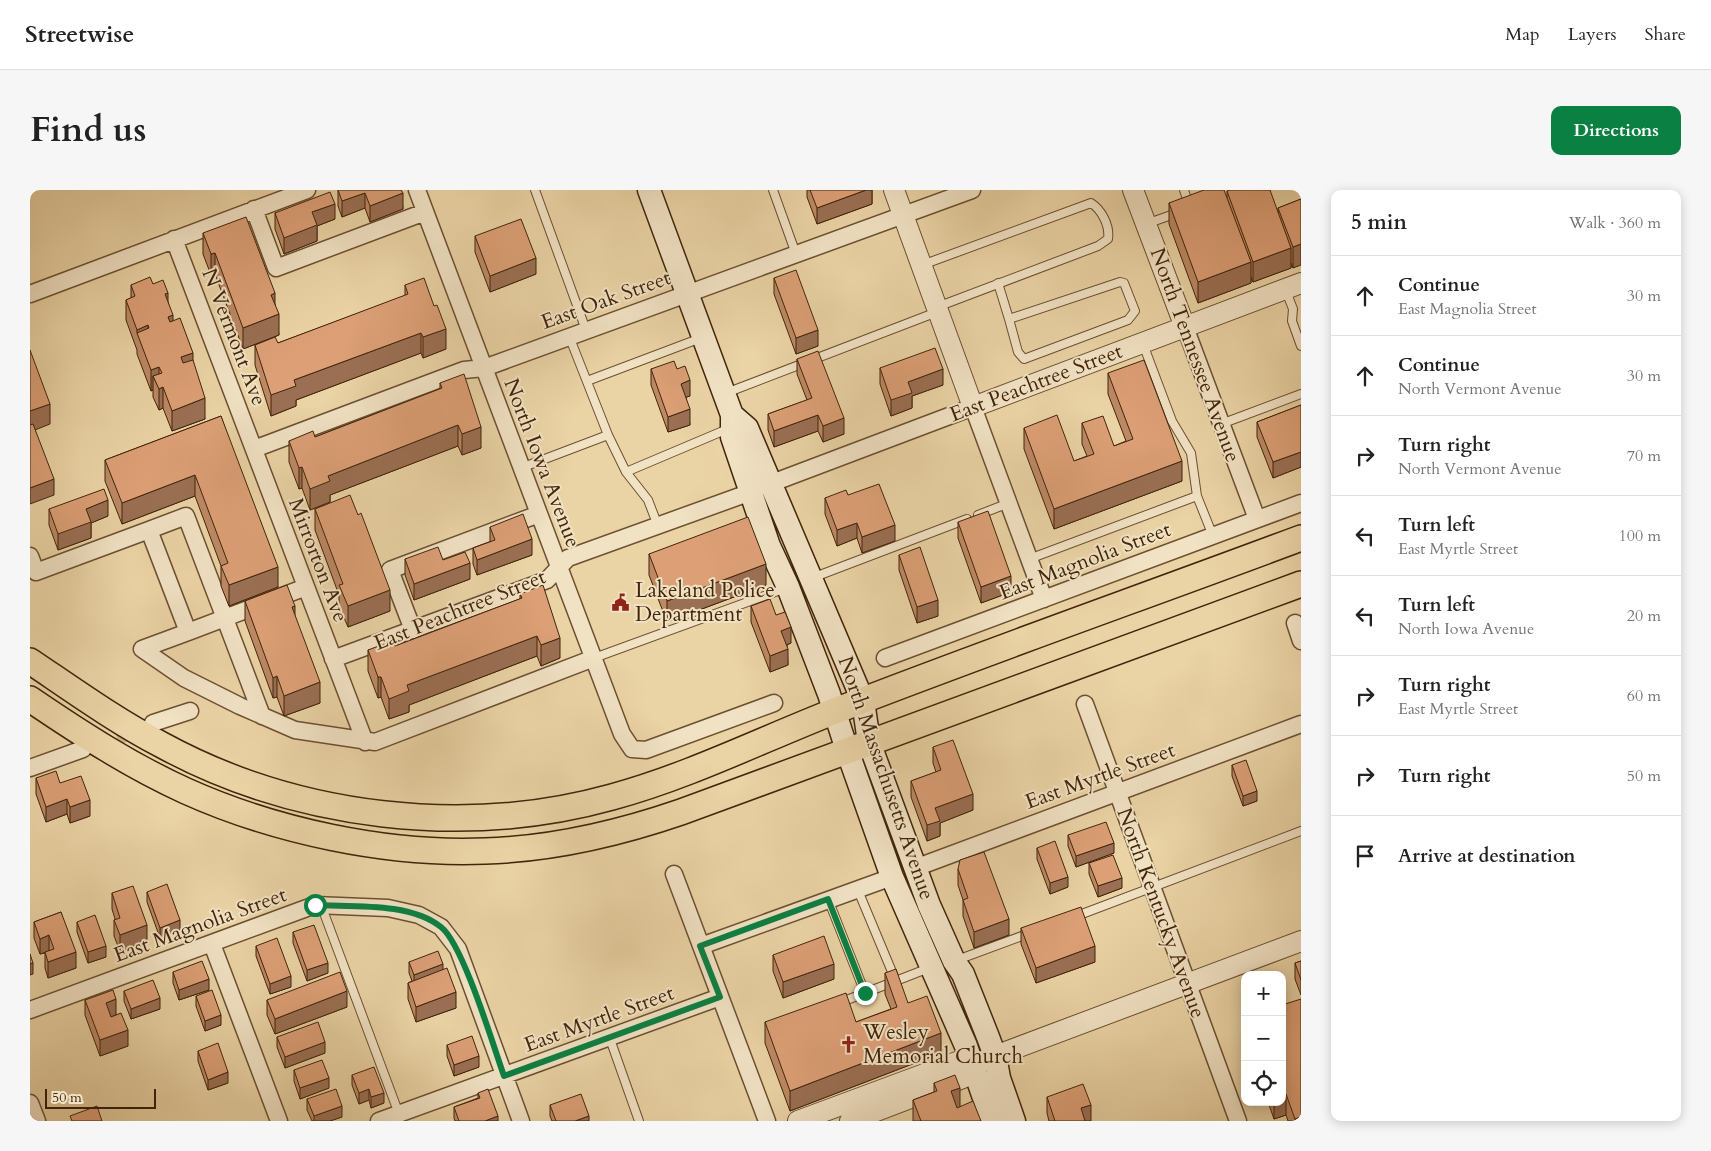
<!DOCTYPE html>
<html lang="en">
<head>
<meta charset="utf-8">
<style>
	body { margin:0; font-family:Cardo,serif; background:#f6f6f6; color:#222 }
	.controls { position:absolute; right:15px; bottom:15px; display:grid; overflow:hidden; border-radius:10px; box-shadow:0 2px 12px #0003 }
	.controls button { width:45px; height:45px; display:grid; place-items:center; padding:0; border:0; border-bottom:1px solid #e0e0e0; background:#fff; color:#222; font:25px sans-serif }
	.scale { position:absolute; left:15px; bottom:12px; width:111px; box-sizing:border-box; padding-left:5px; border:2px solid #41250a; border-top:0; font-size:14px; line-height:18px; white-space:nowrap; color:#41250a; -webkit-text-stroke:4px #f1e2c4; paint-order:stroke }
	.stop { position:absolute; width:15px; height:15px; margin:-11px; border:4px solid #0b8043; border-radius:50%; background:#fff }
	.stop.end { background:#0b8043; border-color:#fff; box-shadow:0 1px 5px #0008 }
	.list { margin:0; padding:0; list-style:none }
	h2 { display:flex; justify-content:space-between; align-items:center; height:65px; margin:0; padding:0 20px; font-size:21px }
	h2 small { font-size:16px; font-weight:400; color:#767676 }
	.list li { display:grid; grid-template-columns:32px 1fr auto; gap:15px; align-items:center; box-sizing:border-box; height:80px; padding:0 20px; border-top:1px solid #e0e0e0 }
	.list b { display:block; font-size:19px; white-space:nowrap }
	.list p { margin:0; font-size:16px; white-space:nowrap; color:#767676 }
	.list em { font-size:16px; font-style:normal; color:#767676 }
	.icon { flex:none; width:28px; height:28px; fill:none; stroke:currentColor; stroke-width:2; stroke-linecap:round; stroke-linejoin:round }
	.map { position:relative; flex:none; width:1271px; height:931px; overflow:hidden; border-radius:10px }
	header { display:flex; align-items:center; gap:30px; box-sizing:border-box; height:70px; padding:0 25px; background:#fff; border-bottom:1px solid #e0e0e0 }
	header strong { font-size:24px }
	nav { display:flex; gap:28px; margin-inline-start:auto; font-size:18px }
	.intro { display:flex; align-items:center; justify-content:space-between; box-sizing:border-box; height:120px; padding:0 30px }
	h1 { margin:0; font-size:35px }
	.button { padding:12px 22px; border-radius:10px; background:#0b8043; color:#fff; font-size:18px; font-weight:700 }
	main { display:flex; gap:30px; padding:0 30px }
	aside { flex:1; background:#fff; border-radius:10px; box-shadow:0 2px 12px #0003 }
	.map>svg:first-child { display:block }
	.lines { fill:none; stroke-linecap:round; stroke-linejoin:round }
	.minor-tunnel { stroke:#c8b086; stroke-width:16; stroke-dasharray:16 8; stroke-linecap:butt }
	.service-casing { stroke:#6b5031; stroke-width:10 }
	.minor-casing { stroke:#6b5031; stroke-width:19 }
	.tertiary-casing { stroke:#6b5031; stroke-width:22 }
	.secondary-casing { stroke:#41250a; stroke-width:25 }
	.primary-casing { stroke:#41250a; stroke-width:28 }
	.service { stroke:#f1e2c4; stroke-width:8 }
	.minor { stroke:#f1e2c4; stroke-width:16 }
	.tertiary { stroke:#f1e2c4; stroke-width:20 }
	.secondary { stroke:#f1e2c4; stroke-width:22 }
	.primary { stroke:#ead3a5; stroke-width:25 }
	.wall { fill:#bd8965; stroke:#41250a }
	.shaded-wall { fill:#9a6f53; stroke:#41250a }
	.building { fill:#dc9f76; stroke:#41250a }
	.route { stroke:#0b8043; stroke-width:6 }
	.labels { text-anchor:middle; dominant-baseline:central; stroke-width:4; stroke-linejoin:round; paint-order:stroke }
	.street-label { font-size:21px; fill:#41250a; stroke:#f1e2c4 }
	.poi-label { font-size:21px; fill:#41250a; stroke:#f1e2c4; text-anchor:start }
</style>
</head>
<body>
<header>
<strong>Streetwise</strong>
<nav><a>Map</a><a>Layers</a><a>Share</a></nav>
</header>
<div class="intro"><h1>Find us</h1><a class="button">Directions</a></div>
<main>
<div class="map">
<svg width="1271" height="931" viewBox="0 0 1271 931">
	<rect width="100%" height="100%" fill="#ead3a5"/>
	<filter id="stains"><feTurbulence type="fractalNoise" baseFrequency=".004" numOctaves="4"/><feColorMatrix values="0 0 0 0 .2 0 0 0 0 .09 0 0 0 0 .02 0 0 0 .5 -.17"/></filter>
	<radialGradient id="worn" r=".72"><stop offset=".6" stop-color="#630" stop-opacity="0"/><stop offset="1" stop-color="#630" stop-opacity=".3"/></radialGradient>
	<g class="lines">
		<!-- minor-tunnel -->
		<path class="minor-tunnel" d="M64 555 112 538"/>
		<defs>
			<path id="service" d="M505 0 556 140
				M743 0 766 64
				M1154 0 1159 15
				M1116 34 1147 23
				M892 75 1061 13C1072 20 1080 36 1078 49L1068 56 907 117
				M968 93 979 129 1090 92 1094 93 1105 121 1098 130 994 169 988 162 979 129
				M1256 101 1263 119 1262 131 1271 156
				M539 146 578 245 596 282 618 310 628 336
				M1113 154 1142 231 1161 263 1167 306 1183 346
				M557 191 671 148
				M696 203 907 122
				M1191 234 1271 204
				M491 278 578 245
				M596 282 700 238
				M948 325 979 313
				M999 369 1167 306
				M782 388 937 329
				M564 468 756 398
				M827 698 865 789
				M798 709 835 803
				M291 715 369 924
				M1044 727 1271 641
				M927 770 1000 743
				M809 813 899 778
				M580 849 609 931"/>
			<path id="minor" d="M387 0 592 544 602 559 616 560 744 513
				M224 19 246 78 395 22
				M144 49 335 552
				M0 104 277 0
				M1155 137 1227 329
				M224 259 434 180 454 178 942 0
				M742 293 943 217 1014 409
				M119 340 156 326 232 526
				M0 366 6 382 119 340 158 442 112 459 154 488 210 516 265 540 345 552 564 468
				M1265 433 1271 451
				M383 440 360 380 509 324
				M158 442 276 397
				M855 468 1271 313
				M303 469 517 390 538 368 721 302
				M1055 514 1208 931
				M123 533 160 521
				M0 578 53 559
				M885 678 1271 534
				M644 684 737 931
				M182 754 249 931
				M671 756 862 687
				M0 820 285 715 358 718 389 725 411 737 428 759 491 931
				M0 913 7 931
				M349 931 690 807"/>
			<path id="tertiary" d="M864 0 943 217 1271 93
				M1103 0 1155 137
				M768 931 927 872 942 876
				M820 931 933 888 942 876 965 866 1271 751"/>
			<path id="secondary" d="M619 0 702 225V247L739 356 758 397 799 504 817 560 862 687 936 856 962 931
				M702 225 717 238 833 511 839 552 899 715 924 771 933 784 958 847 965 866 969 888 984 931"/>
			<path id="primary" d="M0 471C43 500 86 531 132 555 266 628 435 648 582 607 659 586 731 550 805 521 959 461 1116 406 1271 348
				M0 509C50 543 101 576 156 601 245 641 357 665 455 661 522 659 587 644 651 622L1271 394"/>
		</defs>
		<!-- service casing -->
		<use href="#service" class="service-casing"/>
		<!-- minor casing -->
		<use href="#minor" class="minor-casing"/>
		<!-- tertiary casing -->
		<use href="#tertiary" class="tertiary-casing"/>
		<!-- secondary casing -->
		<use href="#secondary" class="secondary-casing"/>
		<!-- primary casing -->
		<use href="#primary" class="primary-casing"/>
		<!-- service -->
		<use href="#service" class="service"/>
		<!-- minor -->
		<use href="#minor" class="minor"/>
		<!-- tertiary -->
		<use href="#tertiary" class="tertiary"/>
		<!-- secondary -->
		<use href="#secondary" class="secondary"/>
		<!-- primary -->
		<use href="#primary" class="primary"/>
	</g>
	<!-- wall -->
	<path class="wall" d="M308 0H371L373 19 340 32 335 18 312 27 308 16Z
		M777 0H842V14L787 34 777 7Z
		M1197 1 1248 23V18L1271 9 1263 78 1261 73V78L1223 92 1221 87V93L1168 113 1139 34V13L1197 8Z
		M245 23 305 29 287 36V51L254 64 245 39Z
		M173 43 245 114 249 145 213 159 185 84 181 85 173 64Z
		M445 46 506 84 460 102 445 62Z
		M744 88 788 156 766 164 744 104Z
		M123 94 138 112 143 131 163 172 175 229 142 241 133 218 129 220 123 207V200L121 201 107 164V160L96 130V110L101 108V95Z
		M375 95 416 159 393 168 391 163 266 210V216L241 226 225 175V155L248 153 375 106Z
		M767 169 814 244 793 252 788 241 744 257 738 240V224L777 210 767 184Z
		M850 178 913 195 882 206V218L861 226 850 194Z
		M621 179H647L660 206 656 207 660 235 638 242 621 195Z
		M1078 183 1152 291 1024 339 994 259V238L1044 271 1057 266 1052 254V233L1084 256 1096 251 1078 204Z
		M410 193 451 258 432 265 428 256 300 305V312L280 320 272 298 269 299 259 272V251L285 247 410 199Z
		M1271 215V277L1243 288 1227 247V232Z
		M191 226 248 397 199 416 191 396V376L165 306 92 334 75 291V270Z
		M818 305 865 351 832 363 827 348 807 356 795 324V308Z
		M19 319 78 326 61 333V348L28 360 19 335Z
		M285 319 360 421 318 437 309 416V405L285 340Z
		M928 332 981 402 951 413 928 348Z
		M460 337 502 365 447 385 443 374V358L460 352Z
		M619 364 736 395 637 432 619 385Z
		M869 365 908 426 887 433 869 380Z
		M375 369 440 389 384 410 375 385Z
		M490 404 530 468 511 476 507 466 379 515V522L359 529 351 507 348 508 338 481V460L365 456 490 409Z
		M215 411 265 426 290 513 254 526 247 507 243 508 215 431Z
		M721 416 746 425 761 453 757 455 758 475 740 482 721 432Z
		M903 557 943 620 910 633V646L897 651 881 607V591L906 582 903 573Z
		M1202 575 1227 611 1213 616 1202 586Z
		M6 588 30 593 60 626 40 633 37 624 16 632 6 604Z
		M1038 645 1084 663 1046 677 1038 656Z
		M1007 658 1038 697 1020 704 1007 669Z
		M1059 673 1092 698 1068 707 1059 684Z
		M928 679 979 745 944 758 933 726V710L928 695Z
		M117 702 150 741 130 748 117 712Z
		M82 703 117 751 90 761 84 746V730L85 729 82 719Z
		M31 722 46 778 18 788 15 778V763L10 764 4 748V732Z
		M47 732 76 767 58 773 47 742Z
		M991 738 1065 772 1006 793 991 754Z
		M263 742 298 783 277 791 263 753Z
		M226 756 261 797 240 804 226 766Z
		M743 765 804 789 753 808 743 781Z
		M1271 771V805L1265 789V773Z
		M379 772 413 780 426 818 386 832 378 809V793L382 791 379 783Z
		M143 782 179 800 149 810 143 793Z
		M855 783 878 813 911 863 760 921 735 853V832H826L861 819 855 804Z
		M94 801 130 819 101 829 94 811Z
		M166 806 191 835 175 841 166 816Z
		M1271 809V931H1258L1256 925 1244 929 1238 912H1252Z
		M55 810 86 824 98 856 70 866 55 825Z
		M237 810 317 817 245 844 237 825Z
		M247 847 295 863 255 878 247 857Z
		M417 855 449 877 424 886 417 866Z
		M168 861 198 893 178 900 168 871Z
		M264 880 299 898 270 909 264 891Z
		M322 885 354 913 341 918 339 910 329 914 322 895Z
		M904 893 930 917 951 931H883V910L904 902Z
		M448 903 468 931H425L424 928V917L448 908Z
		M1017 907 1061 931H1019L1017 923Z
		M277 909 312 927 300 931H282L277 920Z
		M520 915 559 931H522L520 926Z"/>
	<!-- shaded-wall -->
	<path class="shaded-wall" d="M836 0H842V14L787 34V18Z
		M335 3V18L312 27V11Z
		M373 3V19L340 32V16Z
		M305 14V29L287 36V51L254 64V48L282 22Z
		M1271 54V75L1263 78V57Z
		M1261 58V78L1223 92V72Z
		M185 63V84L181 85V64Z
		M506 68V84L460 102V86Z
		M1221 72V93L1168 113V92Z
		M138 103V124L135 104Z
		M245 103V124L241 105Z
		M249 124V145L213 159V138Z
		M143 125V146L138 127Z
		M118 135V156L107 143V140Z
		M416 139V159L393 168V147Z
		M788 140V156L766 164V148Z
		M391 143V163L266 210V216L241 226V205L264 190Z
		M163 163V184L151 188V167Z
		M129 177V198L123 186V200L121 201V180Z
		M913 179V195L882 206V218L861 226V210L878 192Z
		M660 190V206L651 209V194Z
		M133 197V218L129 220V199Z
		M175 208V229L142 241V221Z
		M20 214V234L0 242V221Z
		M660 219V235L638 242V227Z
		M788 225V241L744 257V241Z
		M814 228V244L793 252V236Z
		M428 235V256L300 305V312L280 320V299L298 286Z
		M451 237V258L432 265V244Z
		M1271 262V277L1243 288V272Z
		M1152 271V291L1024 339V319Z
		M272 277V298L269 299V278Z
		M165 285V306L92 334V313Z
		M24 289V305L0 314V298Z
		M78 310V326L61 333V348L28 360V344L56 319Z
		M827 333V348L807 356V340Z
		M865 335V351L832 363V347Z
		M502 349V365L447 385V370Z
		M440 373V389L384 410V394Z
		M736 374V395L637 432V411Z
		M248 377V397L199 416V395Z
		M981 386V402L951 413V397Z
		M360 400V421L318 437V416Z
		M908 410V426L887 433V417Z
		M265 416V437L262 417Z
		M761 437V453L751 457V441Z
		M507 446V466L379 515V522L359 529V509L377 495Z
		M530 448V468L511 476V455Z
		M758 459V475L740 482V466Z
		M247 486V507L243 508V488Z
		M348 487H351V507L348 508Z
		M290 492V513L254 526V506Z
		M1227 601V611L1213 616V606Z
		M943 604V620L910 633V646L897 651V635L905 618Z
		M37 609V624L16 632V617Z
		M60 610V626L40 633V617Z
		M1084 653V663L1046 677V666Z
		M1038 687V697L1020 704V693Z
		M1092 688V698L1068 707V696Z
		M979 729V745L944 758V742Z
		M150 730V741L130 748V738Z
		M117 735V751L90 761V745Z
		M19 745V761L10 764V749Z
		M76 756V767L58 773V762Z
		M1065 756V772L1006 793V778Z
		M46 762V778L18 788V772Z
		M3 773V784L0 785V774Z
		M298 773V783L277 791V780Z
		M413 774V785L384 796V785Z
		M804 774V789L753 808V792Z
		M261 786V797L240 804V794Z
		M179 789V800L149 810V800Z
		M317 801V817L245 844V829Z
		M426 802V818L386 832V817Z
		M130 808V819L101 829V819Z
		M86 809V825L76 829V813Z
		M191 825V835L175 841V831Z
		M98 840V856L70 866V850Z
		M911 843V863L760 921V901Z
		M295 852V863L255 878V867Z
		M449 866V877L424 886V875Z
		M198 882V893L178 900V890Z
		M299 888V898L270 909V898Z
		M930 898V918L921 922V901Z
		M339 899V910L329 914V903Z
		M354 903V913L341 918V907Z
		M1256 904V925L1244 929V912H1252V906Z
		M1061 915V931H1051V918Z
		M312 916V927L300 931H284V926Z
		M468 926V931H455Z
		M559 926V931H545Z
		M1270 927V931H1265V929Z"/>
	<!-- building -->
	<path class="building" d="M308 0H371L373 3 340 16 335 3 312 11Z
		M780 0H836L787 18Z
		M1174 0H1194L1221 72 1168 92 1139 13Z
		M1200 0H1240L1261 58 1223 72 1197 1Z
		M300 2 305 14 282 22 287 35 254 48 245 23Z
		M1271 9V54L1263 57 1248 18Z
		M216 27 245 103 241 105 249 124 213 138 185 63 181 64 173 43Z
		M491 29 506 68 460 86 445 46Z
		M766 80 788 140 766 148 744 88Z
		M120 87 123 94 133 90 138 103 135 104 143 125 138 127 140 132 150 128 163 163 151 167 153 173 163 170 175 208 142 221 133 197 129 199 123 186 132 183 129 177 121 180 107 143 119 138 118 135 107 140 96 110 105 106 101 95Z
		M394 88 404 116 407 115 416 139 393 147 391 143 264 190 266 196 241 205 225 155 245 147 248 153 378 104 375 95Z
		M905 158 913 179 878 192 882 203 861 210 850 178Z
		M0 160 20 214 0 221Z
		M788 161 814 228 793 236 788 225 744 241 738 224 782 208 767 169Z
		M1114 170 1152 271 1024 319 994 238 1027 225 1044 271 1064 264 1052 233 1073 226 1084 256 1103 249 1078 183Z
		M644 171 647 179 655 176 660 190 651 194 660 219 638 227 621 179Z
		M434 184 451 237 432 244 428 235 298 286 300 291 280 299 272 277 269 278 259 251 283 241 285 247 412 198 410 193Z
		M1271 215V262L1243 272 1227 232Z
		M191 226 248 377 199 395 191 376 198 373 165 285 92 313 75 270Z
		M3 234 24 289 0 298V235Z
		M849 294 865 335 832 347 827 333 807 340 795 308 816 300 818 305Z
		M74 299 78 310 56 319 61 332 28 344 19 319Z
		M320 305 328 325 331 323 360 400 318 416 309 395 313 394 285 319Z
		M958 321 981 386 951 397 928 332Z
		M493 324 502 349 447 370 443 358 465 350 460 337Z
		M718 327 736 374 637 411 619 364Z
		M408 357 413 370 435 362 440 373 384 394 375 369Z
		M890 357 908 410 887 417 869 365Z
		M257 395 265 416 262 417 290 492 254 506 247 486 243 488 215 411Z
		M513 395 530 448 511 455 507 446 377 495 379 501 359 509 351 487H348L338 460 362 451 365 456 492 408 490 404Z
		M740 409 746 425 755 422 761 437 751 441 758 459 740 466 721 416Z
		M923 550 943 604 905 618 910 631 897 635 881 591 911 580 903 557Z
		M1216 570 1227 601 1213 606 1202 575Z
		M26 581 30 593 51 586 60 610 40 617 37 609 16 617 6 588Z
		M1076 632 1084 653 1046 666 1038 645Z
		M1025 651 1038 687 1020 693 1007 658Z
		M954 662 979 729 944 742 933 710 938 708 928 679 930 670Z
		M1083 665 1092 688 1068 696 1059 673Z
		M137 694 150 730 130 738 117 702Z
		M103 696 117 735 90 745 84 730 90 728 82 703Z
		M1051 717 1065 756 1006 778 991 738Z
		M31 722 46 762 18 772 15 762 24 759 19 745 10 749 4 732Z
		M65 725 76 756 58 762 47 732Z
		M284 735 298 773 277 780 263 742Z
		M794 746 804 774 753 792 743 765Z
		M247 748 261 786 240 794 226 756Z
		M408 761 413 774 384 785 379 772Z
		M0 764 3 773 0 774Z
		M172 771 179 789 149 800 143 782Z
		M1271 771V790L1265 773Z
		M417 778 426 802 386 817 378 793Z
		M866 779 878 813 897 806 911 843 760 901 735 832 816 803 826 832 867 817 855 783Z
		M310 782 317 801 245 829 237 810Z
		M123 790 130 808 101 819 94 801Z
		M83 800 86 809 76 813 81 827 91 823 98 840 70 850 55 810Z
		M182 800 191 825 175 831 166 806Z
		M1271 809V930L1270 927 1265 929 1256 904 1252 906V815Z
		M288 832 295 852 255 867 247 847Z
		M442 846 449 866 424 875 417 855Z
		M188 853 198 882 178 890 168 861Z
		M292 870 299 888 270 898 264 880Z
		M344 877 354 903 341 907 339 899 329 903 322 885Z
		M925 885 930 898 921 901 927 918 943 911 951 931H890H891L883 910 907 901 904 893Z
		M1053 894 1061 915 1051 918 1055 931H1025L1017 907Z
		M306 899 312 916 284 926 277 909Z
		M458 899 468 926 455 931H429L424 917 450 908 448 903Z
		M551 904 559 926 545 931H526L520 915Z
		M67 916 72 931H42L40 926Z"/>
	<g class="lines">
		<!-- route -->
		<path class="route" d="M285 715C323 717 380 712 411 737 433 754 463 855 474 886L690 807 670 756 798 709 835 803"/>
	</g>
	<!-- icons -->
	<defs>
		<symbol id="civic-bare" viewBox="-9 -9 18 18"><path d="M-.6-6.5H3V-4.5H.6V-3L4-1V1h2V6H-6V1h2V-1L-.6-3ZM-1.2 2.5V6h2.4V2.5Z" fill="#8f2418" stroke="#f1e2c4" stroke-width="2.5" paint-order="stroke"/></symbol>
		<symbol id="church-bare" viewBox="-9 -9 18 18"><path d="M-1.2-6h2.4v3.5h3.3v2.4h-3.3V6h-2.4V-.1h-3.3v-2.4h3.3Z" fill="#8f2418" stroke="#f1e2c4" stroke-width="2.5" paint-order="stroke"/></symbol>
	</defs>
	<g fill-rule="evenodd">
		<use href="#civic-bare" x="578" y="400" width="25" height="25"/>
		<use href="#church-bare" x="806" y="842" width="25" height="25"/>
	</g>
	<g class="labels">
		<!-- street labels -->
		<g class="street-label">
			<text transform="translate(576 110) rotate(-20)">East Oak Street</text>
			<text transform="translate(204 147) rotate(69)">N Vermont Ave</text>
			<text transform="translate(1165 165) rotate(70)">North Tennessee Avenue</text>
			<text transform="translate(1006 193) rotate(-21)">East Peachtree Street</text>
			<text transform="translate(512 273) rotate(69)">North Iowa Avenue</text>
			<text transform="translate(288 370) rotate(69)">Mirrorton Ave</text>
			<text transform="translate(1055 371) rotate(-21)">East Magnolia Street</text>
			<text transform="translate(430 420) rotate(-22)">East Peachtree Street</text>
			<text transform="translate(1070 586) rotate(-20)">East Myrtle Street</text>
			<text transform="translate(856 588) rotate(71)">North Massachusetts Avenue</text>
			<text transform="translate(1131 723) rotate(70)">North Kentucky Avenue</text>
			<text transform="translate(170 735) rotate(-20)">East Magnolia Street</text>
			<text transform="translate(569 829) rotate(-20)">East Myrtle Street</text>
		</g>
		<!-- poi labels -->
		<g class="poi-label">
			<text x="605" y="400">Lakeland Police<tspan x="605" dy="24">Department</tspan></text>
			<text x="833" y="842">Wesley<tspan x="833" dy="24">Memorial Church</tspan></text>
		</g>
	</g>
	<rect width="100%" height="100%" filter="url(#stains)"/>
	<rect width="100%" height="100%" fill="url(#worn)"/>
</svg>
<div class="controls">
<button>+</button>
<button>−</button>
<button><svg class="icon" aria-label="locate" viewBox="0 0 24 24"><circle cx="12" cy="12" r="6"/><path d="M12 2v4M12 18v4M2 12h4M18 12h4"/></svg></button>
</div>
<div class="scale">50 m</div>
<div class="stop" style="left:285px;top:715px"></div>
<div class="stop end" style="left:835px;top:803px"></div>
</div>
<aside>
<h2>5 min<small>Walk · 360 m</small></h2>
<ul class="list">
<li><svg class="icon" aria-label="ahead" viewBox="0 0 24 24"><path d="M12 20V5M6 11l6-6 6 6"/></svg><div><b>Continue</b><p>East Magnolia Street</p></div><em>30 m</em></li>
<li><svg class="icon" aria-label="ahead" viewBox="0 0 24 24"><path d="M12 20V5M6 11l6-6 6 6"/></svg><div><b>Continue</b><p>North Vermont Avenue</p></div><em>30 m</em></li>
<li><svg class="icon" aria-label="right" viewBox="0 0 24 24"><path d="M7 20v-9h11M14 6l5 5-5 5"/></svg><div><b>Turn right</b><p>North Vermont Avenue</p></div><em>70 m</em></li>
<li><svg class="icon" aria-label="left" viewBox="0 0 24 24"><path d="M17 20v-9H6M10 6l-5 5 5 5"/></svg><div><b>Turn left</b><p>East Myrtle Street</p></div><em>100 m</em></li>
<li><svg class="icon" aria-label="left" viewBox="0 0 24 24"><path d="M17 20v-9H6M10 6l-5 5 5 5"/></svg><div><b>Turn left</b><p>North Iowa Avenue</p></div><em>20 m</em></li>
<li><svg class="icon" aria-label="right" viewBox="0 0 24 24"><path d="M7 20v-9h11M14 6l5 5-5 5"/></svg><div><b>Turn right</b><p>East Myrtle Street</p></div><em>60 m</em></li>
<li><svg class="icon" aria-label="right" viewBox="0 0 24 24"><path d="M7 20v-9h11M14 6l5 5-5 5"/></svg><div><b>Turn right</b></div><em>50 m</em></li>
<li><svg class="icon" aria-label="arrive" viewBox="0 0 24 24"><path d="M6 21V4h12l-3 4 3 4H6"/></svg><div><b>Arrive at destination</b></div></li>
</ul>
</aside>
</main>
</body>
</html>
